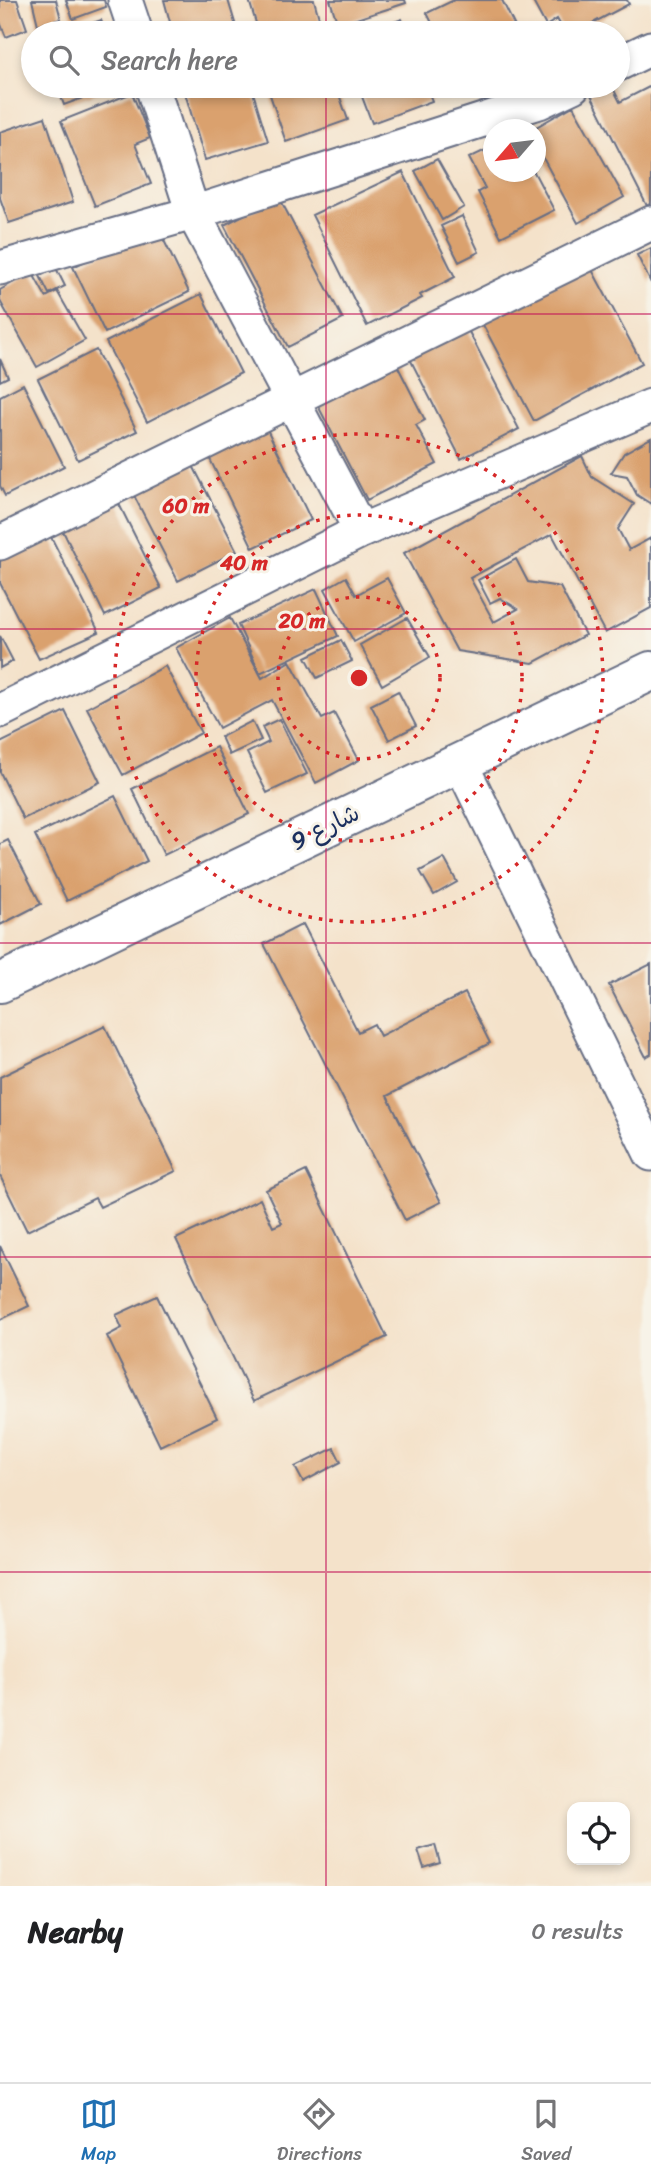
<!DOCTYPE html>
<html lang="en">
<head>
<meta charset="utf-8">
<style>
	body { margin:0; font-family:Sriracha,"Playpen Sans Arabic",sans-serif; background:#f6f6f6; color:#202124 }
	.controls { position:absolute; right:21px; bottom:21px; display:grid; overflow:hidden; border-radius:14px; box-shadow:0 4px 10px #0003 }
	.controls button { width:63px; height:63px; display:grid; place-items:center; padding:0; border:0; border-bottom:2px solid #e0e0e0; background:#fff; color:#202124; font:35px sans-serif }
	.compass { position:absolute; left:483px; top:119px; width:63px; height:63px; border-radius:50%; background:#fff; box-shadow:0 4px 10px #0003; rotate:242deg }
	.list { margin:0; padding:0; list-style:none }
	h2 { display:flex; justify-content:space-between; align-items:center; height:91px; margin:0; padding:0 28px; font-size:30px }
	h2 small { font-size:23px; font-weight:400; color:#757577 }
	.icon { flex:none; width:38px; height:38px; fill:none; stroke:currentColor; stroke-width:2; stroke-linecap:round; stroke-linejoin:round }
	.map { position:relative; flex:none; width:651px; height:1886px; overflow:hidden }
	.search { position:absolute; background:#fff; box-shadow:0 4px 10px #0003; left:21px; right:21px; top:21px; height:77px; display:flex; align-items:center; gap:18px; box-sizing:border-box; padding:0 24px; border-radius:38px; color:#757577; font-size:26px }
	.sheet { height:196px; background:#fff }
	nav { display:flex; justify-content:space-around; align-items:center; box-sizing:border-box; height:98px; border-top:2px solid #e0e0e0; background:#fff; font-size:19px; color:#757577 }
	nav a { display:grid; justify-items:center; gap:4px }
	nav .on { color:#1f6fb2 }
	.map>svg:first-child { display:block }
	.building { fill:#daa16e }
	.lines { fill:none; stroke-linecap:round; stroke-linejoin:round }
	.street-casing { stroke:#676e84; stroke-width:37 }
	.secondary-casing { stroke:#676e84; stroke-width:42 }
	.street { stroke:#fff; stroke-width:33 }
	.secondary { stroke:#fff; stroke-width:38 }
	.grid { fill:none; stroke:#c2185b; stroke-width:2; stroke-opacity:0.55 }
	.ring { fill:none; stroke:#d62828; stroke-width:3.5; stroke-dasharray:3.5 7 }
	.labels { text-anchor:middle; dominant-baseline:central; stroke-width:6; stroke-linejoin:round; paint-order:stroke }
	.street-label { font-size:24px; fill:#1b2f5e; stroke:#f7f3e8 }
	.centre { fill:#d62828; stroke:#f7f3e8; stroke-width:3.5 }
	.ring-label { font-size:21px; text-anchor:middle; font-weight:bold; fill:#d62828; stroke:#f7f3e8; stroke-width:6; stroke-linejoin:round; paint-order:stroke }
</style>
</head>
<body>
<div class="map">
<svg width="651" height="1886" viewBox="0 0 651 1886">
	<rect width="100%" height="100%" fill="#f7f3e8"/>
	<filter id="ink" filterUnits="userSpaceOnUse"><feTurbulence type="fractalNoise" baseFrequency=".0143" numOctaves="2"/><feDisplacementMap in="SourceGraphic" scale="14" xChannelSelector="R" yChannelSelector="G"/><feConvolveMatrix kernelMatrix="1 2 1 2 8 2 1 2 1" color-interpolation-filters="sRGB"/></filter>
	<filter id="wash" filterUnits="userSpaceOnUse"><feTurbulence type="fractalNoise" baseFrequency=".00686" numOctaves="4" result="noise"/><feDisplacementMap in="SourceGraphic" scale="28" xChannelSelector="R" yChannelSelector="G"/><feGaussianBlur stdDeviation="1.57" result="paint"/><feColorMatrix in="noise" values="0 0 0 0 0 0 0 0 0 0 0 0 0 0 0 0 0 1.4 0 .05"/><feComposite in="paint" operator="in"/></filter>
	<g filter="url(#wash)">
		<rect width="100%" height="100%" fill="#f4e2ca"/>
		<g id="blocks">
			<!-- building -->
			<path class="building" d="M0 0H17L27 29 6 37 0 22Z
				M32 0H56L61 19 38 25Z
				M66 0H104L106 7 73 19Z
				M164 0H228L238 33H173Z
				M249 0H314L322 29 309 33H259Z
				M330 0H405L406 3 338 25Z
				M454 0H502L518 33H437L427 13Z
				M532 0H627L629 4 574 33H565L557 19 546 26Z
				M402 19 407 33H365Z
				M101 20 106 33H66Z
				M57 86H115L64 105Z
				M183 86H251L268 141 205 160Z
				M267 86H336L348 120 286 142Z
				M358 86H426L432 101 372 123Z
				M464 86H485L468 94Z
				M594 86H612L620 102 651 86V204L647 206 588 89Z
				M132 93 150 138 135 144 151 184 95 206 61 121Z
				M573 106 624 197 578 223 536 145V130H531Z
				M45 117 73 202 9 223 0 198V132Z
				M494 146V172H534L554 210 501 237 478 192 485 188 469 158Z
				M437 159 464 207 442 220 415 171Z
				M403 172 455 277 420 295 422 298 367 326 312 215Z
				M279 197 343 319 288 347 224 225Z
				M462 216 479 252 459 262 441 226Z
				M157 226 189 292 105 333 73 267Z
				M651 248V283L637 255Z
				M590 266 642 363 534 421 482 323Z
				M56 268 65 286 49 294 40 276Z
				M32 272 46 297 57 291 85 340 37 367 0 301V290Z
				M201 294 241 373 147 422 106 342Z
				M467 328 519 429 461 459 409 357Z
				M96 350 137 431 78 460 38 379Z
				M0 359 8 377 0 381Z
				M395 361 425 420 416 425 437 464 367 500 316 402Z
				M23 384 64 466 5 496 0 486V396Z
				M264 423 311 520 253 548 206 451Z
				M651 438V504L637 495 627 476 611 473 624 453Z
				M188 456 237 551 178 581 129 486Z
				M582 456 592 477 634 504 618 529 629 550 651 538V608L605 633 552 534 470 578 494 622 518 609 500 598 490 603 478 580 516 559 528 582 560 587 585 635 533 663 457 651 404 553Z
				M114 494 161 588 105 616 58 521Z
				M46 527 99 632 39 659 0 583V551Z
				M346 577 356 595 387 578 406 613 354 642 325 589Z
				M316 589 338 636 260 673 238 625Z
				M230 618 262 678 290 661 322 719 334 713 359 760 316 783 272 700 219 728 176 648Z
				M407 618 430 657 382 685 360 645Z
				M0 636 13 661 0 668Z
				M341 640 352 661 317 678 306 657Z
				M165 666 201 733 123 775 87 708Z
				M398 691 416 726 389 740 371 705Z
				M65 711 100 782 23 819 0 772V743Z
				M279 719 307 774 267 793 247 753 269 742 262 727Z
				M252 721 261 740 229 755 221 737Z
				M216 747 249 814 164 855 132 789Z
				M115 796 147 861 67 901 35 835Z
				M8 840 41 904 0 925V844Z
				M444 858 457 882 434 895 420 871Z
				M303 924 358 1032 374 1024 380 1036 465 993 490 1043 387 1096 441 1202 405 1220 264 944Z
				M651 964V1054L646 1057 609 985Z
				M105 1026 176 1171 100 1207 95 1198 27 1231 0 1176V1077Z
				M306 1171 387 1337 254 1401 176 1239 260 1199 273 1227 282 1223 266 1190Z
				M0 1246 29 1306 0 1320Z
				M157 1296 217 1418 160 1446 107 1336 122 1328 116 1315Z
				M334 1448 341 1462 303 1482 295 1467Z
				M435 1845 440 1863 424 1868 418 1850Z"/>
		</g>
	</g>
	<g filter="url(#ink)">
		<use href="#blocks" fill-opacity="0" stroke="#676e84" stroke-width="2"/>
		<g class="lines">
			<defs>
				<path id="street" d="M125 0 136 33
					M618 64 651 48
					M152 86 193 213 361 531
					M0 268 193 213 539 102 573 86
					M0 543 651 223
					M0 711 361 531 651 406
					M460 762 651 1154"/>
				<path id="secondary" d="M0 983 651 671"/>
			</defs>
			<!-- street casing -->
			<use href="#street" class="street-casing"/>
			<!-- secondary casing -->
			<use href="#secondary" class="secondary-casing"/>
			<!-- street -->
			<use href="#street" class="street"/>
			<!-- secondary -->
			<use href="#secondary" class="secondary"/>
		</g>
	</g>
	<!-- grid -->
	<path class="grid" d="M326 0V33M326 86V1886M0 314H651M0 629H651M0 943H651M0 1257H651M0 1572H651"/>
	<!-- distance rings -->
	<g class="ring">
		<circle cx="359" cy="678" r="81"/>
		<circle cx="359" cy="678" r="163"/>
		<circle cx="359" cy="678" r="244"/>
	</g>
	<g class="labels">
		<!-- street labels -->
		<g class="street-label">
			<text transform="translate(325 827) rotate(-26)">شارع 9</text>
		</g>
	</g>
	<circle cx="359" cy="678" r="10" class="centre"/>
	<g class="ring-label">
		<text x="186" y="513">60 m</text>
		<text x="244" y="570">40 m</text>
		<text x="302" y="628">20 m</text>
	</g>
</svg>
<div class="controls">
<button><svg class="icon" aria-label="locate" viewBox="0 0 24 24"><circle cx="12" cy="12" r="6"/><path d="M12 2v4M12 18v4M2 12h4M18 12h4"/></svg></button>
</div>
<svg class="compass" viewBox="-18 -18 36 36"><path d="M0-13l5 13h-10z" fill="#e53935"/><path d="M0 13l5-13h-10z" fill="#757577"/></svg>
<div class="search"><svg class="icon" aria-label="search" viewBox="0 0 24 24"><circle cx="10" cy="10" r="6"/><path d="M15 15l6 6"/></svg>Search here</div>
</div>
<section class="sheet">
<h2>Nearby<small>0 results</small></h2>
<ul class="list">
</ul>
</section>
<nav>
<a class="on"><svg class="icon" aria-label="map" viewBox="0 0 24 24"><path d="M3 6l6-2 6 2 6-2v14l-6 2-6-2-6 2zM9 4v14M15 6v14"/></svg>Map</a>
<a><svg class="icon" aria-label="directions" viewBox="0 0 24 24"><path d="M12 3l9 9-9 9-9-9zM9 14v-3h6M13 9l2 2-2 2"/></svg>Directions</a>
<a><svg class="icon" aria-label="saved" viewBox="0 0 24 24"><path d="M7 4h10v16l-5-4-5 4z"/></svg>Saved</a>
</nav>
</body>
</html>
